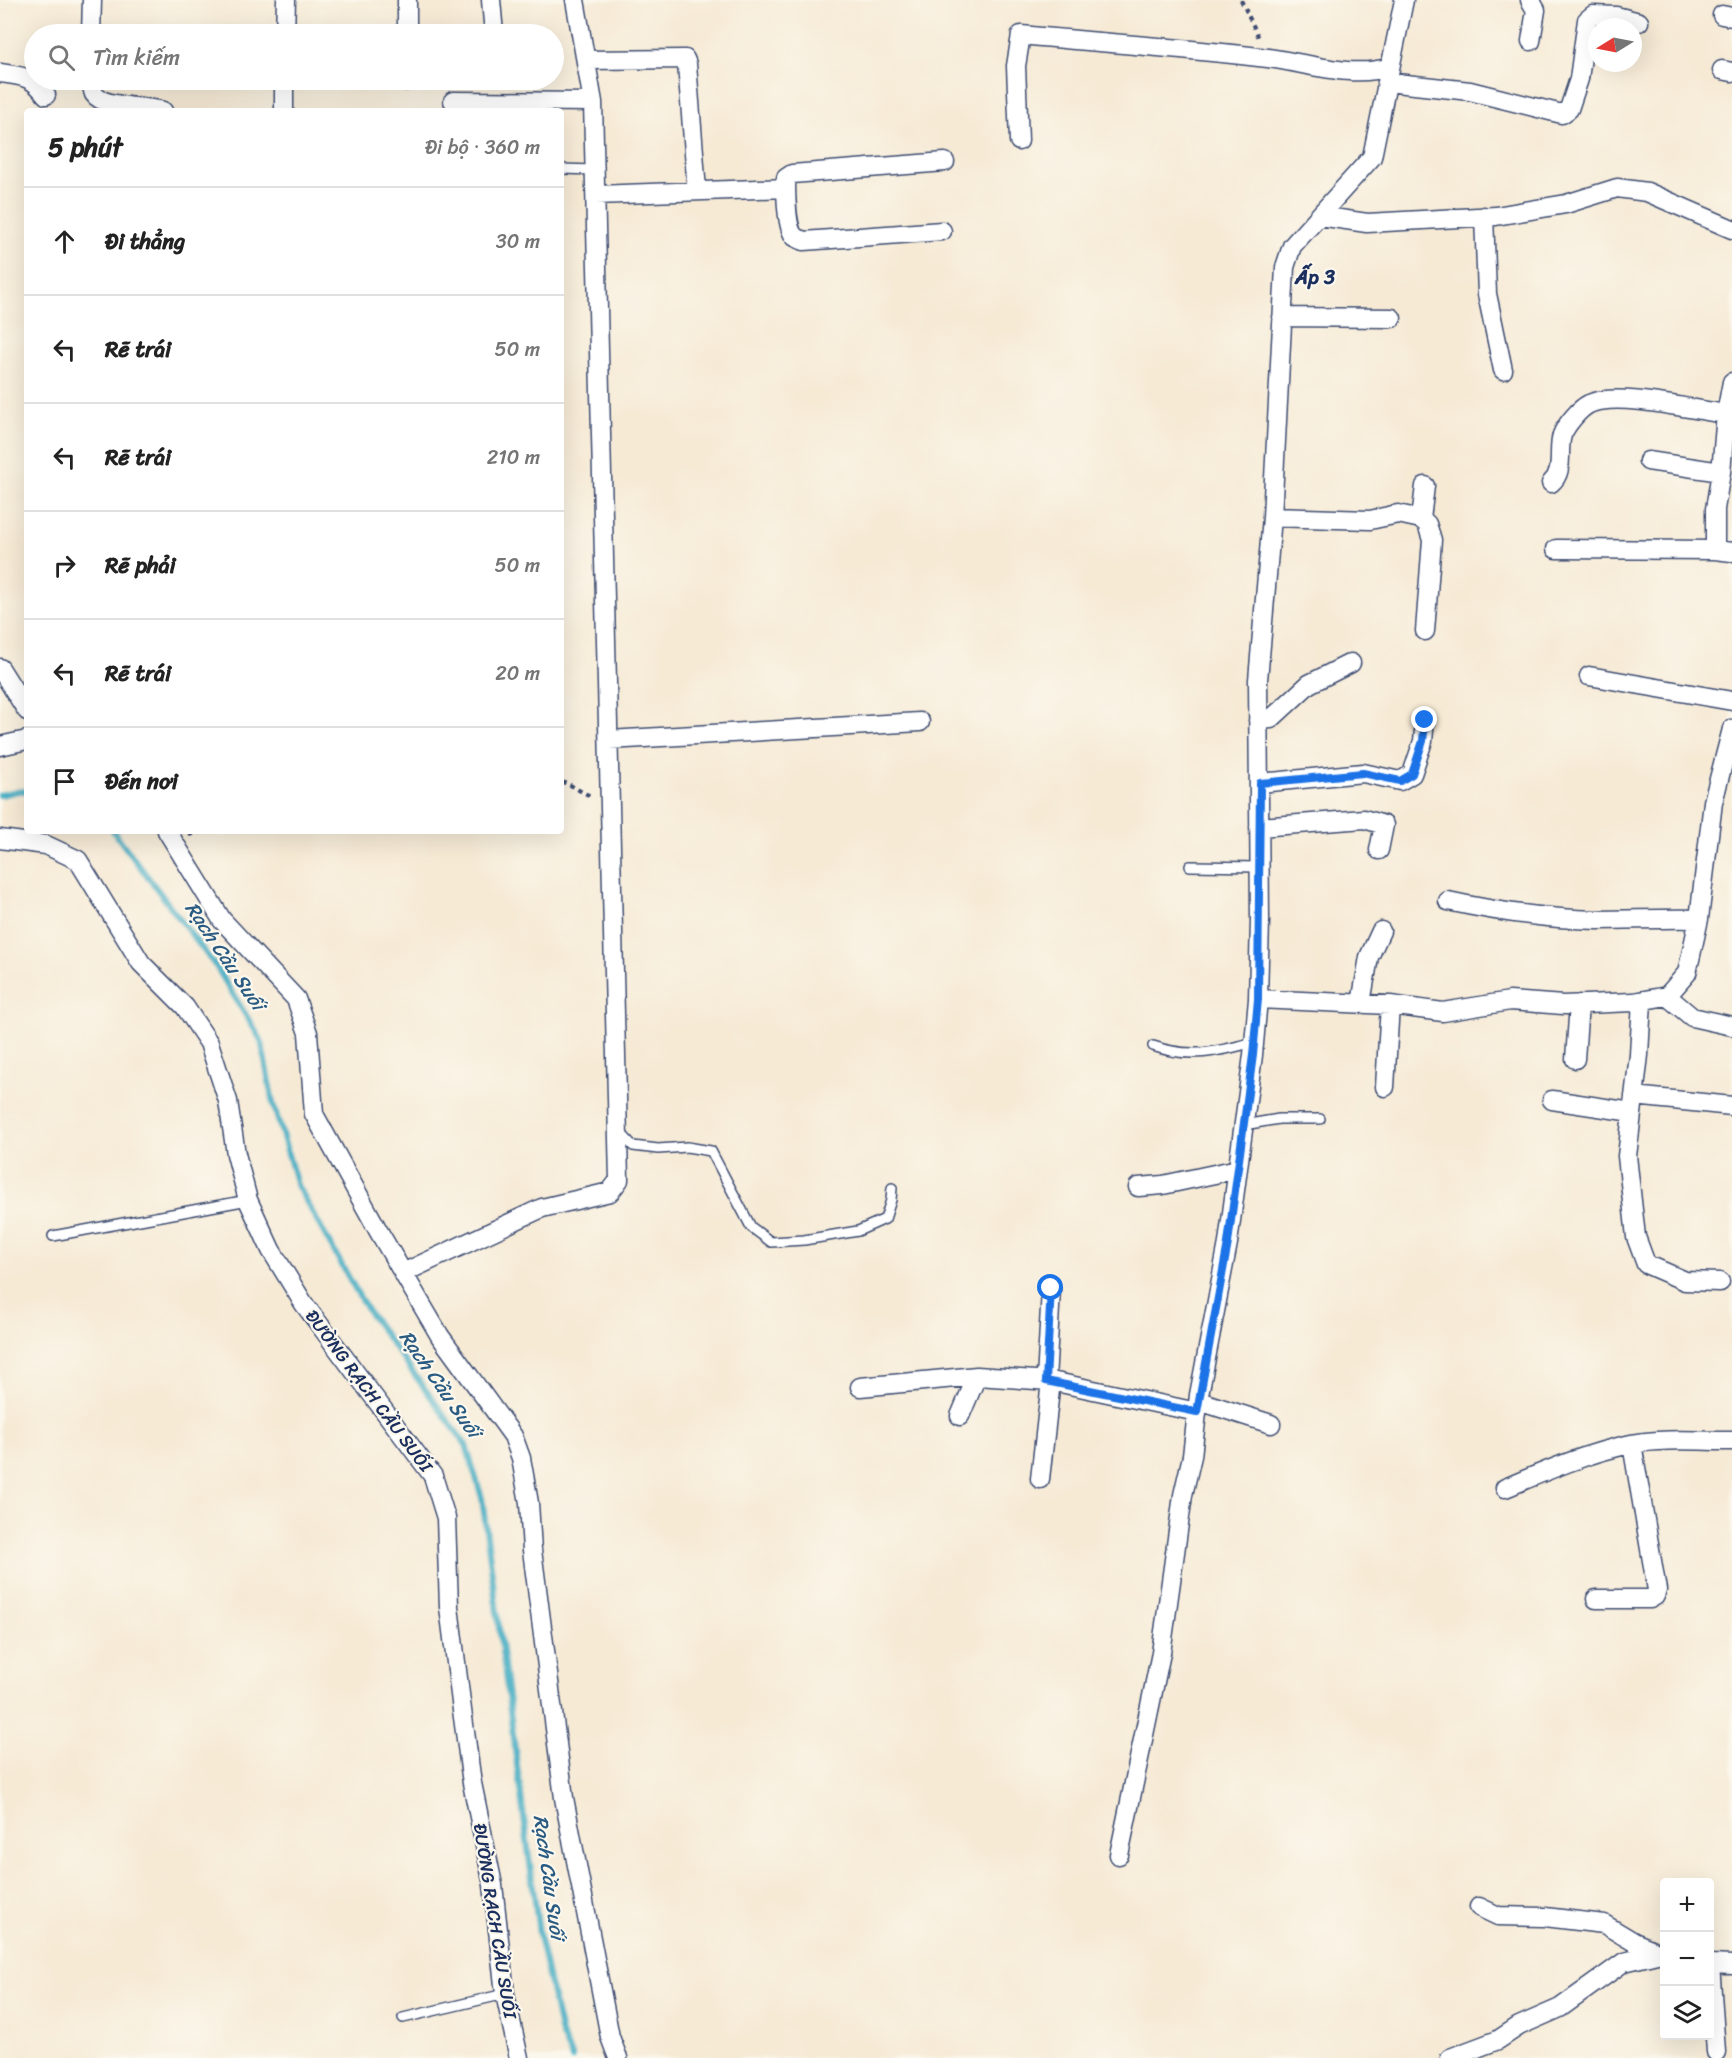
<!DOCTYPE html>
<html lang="vi">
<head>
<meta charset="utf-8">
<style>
	body { margin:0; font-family:Sriracha,sans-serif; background:#f6f6f6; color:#222 }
	.controls { position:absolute; right:18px; bottom:18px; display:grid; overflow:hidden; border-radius:6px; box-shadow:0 6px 24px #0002 }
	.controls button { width:54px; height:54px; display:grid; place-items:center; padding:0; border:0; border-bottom:2px solid #e0e0e0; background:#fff; color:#222; font:30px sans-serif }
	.compass { position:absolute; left:1588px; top:18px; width:54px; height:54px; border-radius:50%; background:#fff; box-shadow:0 6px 24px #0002; rotate:260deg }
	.stop { position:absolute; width:18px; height:18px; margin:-14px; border:4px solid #1a73e8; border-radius:50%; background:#fff }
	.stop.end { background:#1a73e8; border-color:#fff; box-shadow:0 2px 6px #0008 }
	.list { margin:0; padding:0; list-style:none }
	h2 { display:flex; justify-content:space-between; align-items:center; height:78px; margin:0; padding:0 24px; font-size:26px }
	h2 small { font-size:20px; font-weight:400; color:#767676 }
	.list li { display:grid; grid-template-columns:39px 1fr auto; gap:18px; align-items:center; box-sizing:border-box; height:108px; padding:0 24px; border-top:2px solid #e0e0e0 }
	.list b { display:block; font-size:22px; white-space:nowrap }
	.list em { font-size:20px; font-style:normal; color:#767676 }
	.icon { flex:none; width:33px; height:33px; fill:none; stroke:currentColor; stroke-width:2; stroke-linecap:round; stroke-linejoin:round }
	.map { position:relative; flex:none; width:1732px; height:2058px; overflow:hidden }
	.search { position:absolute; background:#fff; box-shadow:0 6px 24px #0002; left:24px; top:24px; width:540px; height:66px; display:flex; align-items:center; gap:15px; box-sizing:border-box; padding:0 21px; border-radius:33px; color:#767676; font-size:22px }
	.panel { position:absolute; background:#fff; box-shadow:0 6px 24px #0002; left:24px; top:108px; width:540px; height:726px; border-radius:6px }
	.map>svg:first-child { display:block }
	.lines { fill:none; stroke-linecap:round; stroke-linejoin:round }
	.stream { stroke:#45aec4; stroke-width:6 }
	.service-casing { stroke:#3c4b70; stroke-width:12 }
	.minor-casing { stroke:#3c4b70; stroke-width:21 }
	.path { stroke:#3c4b70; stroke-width:4; stroke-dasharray:4.5 4.5; stroke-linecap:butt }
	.service { stroke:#fff; stroke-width:9 }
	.minor { stroke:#fff; stroke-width:18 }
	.route { stroke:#1a73e8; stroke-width:8 }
	.labels { text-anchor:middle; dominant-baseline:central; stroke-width:4.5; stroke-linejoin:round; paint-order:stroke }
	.street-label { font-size:18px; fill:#1b2f5e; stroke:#fbf7ec }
	.neighbourhood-label { font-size:20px; font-weight:bold; fill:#1b2f5e; stroke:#fbf7ec }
	.water-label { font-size:20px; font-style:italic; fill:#2a5b82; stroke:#fbf7ec }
</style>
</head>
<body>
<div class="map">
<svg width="1732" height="2058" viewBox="0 0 1732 2058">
	<rect width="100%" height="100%" fill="#fbf7ec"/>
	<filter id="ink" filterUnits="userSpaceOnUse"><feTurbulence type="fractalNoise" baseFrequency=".0167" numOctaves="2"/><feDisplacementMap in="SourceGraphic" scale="12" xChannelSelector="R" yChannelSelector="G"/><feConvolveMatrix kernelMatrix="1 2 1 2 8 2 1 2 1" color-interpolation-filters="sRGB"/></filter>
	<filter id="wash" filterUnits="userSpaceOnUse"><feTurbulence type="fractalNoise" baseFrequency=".008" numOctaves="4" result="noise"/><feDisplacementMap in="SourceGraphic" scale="24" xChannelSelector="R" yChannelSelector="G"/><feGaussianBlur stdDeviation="1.35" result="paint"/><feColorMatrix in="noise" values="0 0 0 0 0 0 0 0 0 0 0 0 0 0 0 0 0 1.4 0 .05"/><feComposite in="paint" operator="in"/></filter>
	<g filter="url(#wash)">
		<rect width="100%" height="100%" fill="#f6ead5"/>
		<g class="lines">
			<!-- stream -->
			<path class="stream" d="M0 795 18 791H27
				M113 831 217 968 261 1040 273 1103 297 1185 367 1310 466 1445 482 1498 540 1940 561 2034 572 2058"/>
		</g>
	</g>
	<g filter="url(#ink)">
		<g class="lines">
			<defs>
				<path id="service" d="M561 169 595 170
					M1190 866 1259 867
					M1153 1046C1190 1059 1217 1052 1254 1042
					M1244 1125 1279 1119H1320
					M620 1132 633 1146 658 1149 687 1147 711 1151 751 1227 771 1242 804 1240 858 1231 885 1219 891 1200 892 1188
					M53 1236 248 1200
					M403 2018 505 1994"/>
				<path id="minor" d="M491 0 494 34
					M1530 0 1536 10 1531 41
					M1722 15 1732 17
					M91 34 92 0
					M285 34 286 0
					M407 34V0
					M586 60 685 59 687 64 697 191
					M1722 70 1732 72
					M0 73C22 76 32 76 46 95
					M92 80C92 84 92 89 94 94 103 108 148 106 163 111
					M406 81V80
					M1387 82 1470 91 1562 114 1569 109 1579 79 1587 20 1593 15 1616 16 1639 22
					M453 101 593 102
					M284 111V80
					M1019 141 1016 66 1021 35C1103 43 1186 48 1268 58 1308 63 1351 79 1390 67
					M596 195 786 188
					M1319 216 1367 223 1496 216 1566 204 1617 188 1647 192 1732 229
					M1484 216 1487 294 1503 370
					M942 231 804 241C802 240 796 238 795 237 786 229 786 190 786 178L792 174 945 162
					M1282 317 1392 318
					M1732 382 1726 414 1721 472 1715 509V550L1732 552
					M1648 461 1721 472
					M1551 483C1565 471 1557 451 1562 435 1566 425 1579 409 1589 404 1618 391 1693 410 1726 414
					M1272 517 1370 520 1398 514 1421 519 1427 524 1432 540 1425 631
					M1421 519 1425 486
					M1556 549 1715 550
					M0 668 27 711
					M1589 676 1732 701
					M1258 720 1271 719 1309 684 1351 663
					M609 740 920 722
					M0 746 27 740
					M1260 783 1363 773 1400 781 1412 774 1423 741 1425 720
					M1259 827 1364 819 1384 825 1379 850
					M167 831 222 920 296 999 308 1033 314 1114 379 1232 440 1336 513 1436 521 1458 529 1503 532 1550 564 1798 610 2037 618 2058
					M0 839 46 845 78 860 141 963 185 1007 209 1043 228 1101 236 1154 248 1200 271 1250 304 1304 433 1476 446 1518 449 1607 462 1710 472 1783 493 1885 505 1994 519 2058
					M1448 901C1498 912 1547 919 1598 920 1632 920 1665 918 1699 919
					M1667 996 1692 1017 1732 1026
					M1258 999 1390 1005 1443 1012 1510 1001 1563 1005 1633 1002 1667 996 1687 973 1699 919 1713 802 1732 729
					M1642 1001 1639 1055 1627 1156 1636 1237 1646 1264 1685 1281 1720 1282
					M1361 1003 1369 957 1381 931
					M1575 1059 1579 1004
					M1385 1087 1390 1005
					M1634 1096 1732 1106
					M1552 1100 1632 1112
					M1138 1187 1163 1185 1238 1169
					M403 1273 542 1208 610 1192 619 1180 593 102 575 0
					M1046 1381 1051 1289
					M860 1387 977 1376
					M1199 1401 1271 1424
					M960 1416 977 1376 1051 1381 1197 1412
					M1040 1479 1051 1381
					M1505 1488C1546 1471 1587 1453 1631 1444 1663 1438 1699 1441 1732 1441
					M1596 1599H1650L1655 1596 1657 1590 1632 1444
					M1119 1855 1161 1653 1183 1495 1192 1456 1199 1395 1228 1243 1253 1055 1258 999 1260 920 1258 680 1272 517 1285 267 1292 246 1372 157 1404 0
					M1479 1907 1498 1916 1545 1917 1604 1924 1634 1942 1663 1954
					M1710 1964 1716 2052
					M1710 1964 1732 1965
					M1450 2058 1498 2040 1519 2026 1560 2008 1624 1962 1661 1953"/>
			</defs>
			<!-- service casing -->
			<use href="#service" class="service-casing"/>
			<!-- minor casing -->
			<use href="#minor" class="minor-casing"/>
			<!-- path -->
			<path class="path" d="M1241 0 1260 40
				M561 782C573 784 580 793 592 796
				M189 835 203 831"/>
			<!-- service -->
			<use href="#service" class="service"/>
			<!-- minor -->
			<use href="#minor" class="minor"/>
		</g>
	</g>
	<g class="lines" filter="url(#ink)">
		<!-- route -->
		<path class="route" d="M1051 1288 1046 1381 1197 1412 1228 1243 1253 1055 1258 999 1260 783 1363 773 1400 781 1412 774 1423 741 1425 720"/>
	</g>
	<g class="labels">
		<!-- street labels -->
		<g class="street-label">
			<text transform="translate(369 1391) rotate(53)">ĐƯỜNG RẠCH CẦU SUỐI</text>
			<text transform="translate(495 1921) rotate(81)">ĐƯỜNG RẠCH CẦU SUỐI</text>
		</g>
		<!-- neighbourhood labels -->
		<g class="neighbourhood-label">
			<text x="1315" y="277">Ấp 3</text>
		</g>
		<!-- water labels -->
		<g class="water-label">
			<text transform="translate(225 956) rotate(56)">Rạch Cầu Suối</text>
			<text transform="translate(440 1384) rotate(55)">Rạch Cầu Suối</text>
			<text transform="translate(549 1877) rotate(82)">Rạch Cầu Suối</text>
		</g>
	</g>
</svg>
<div class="controls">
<button>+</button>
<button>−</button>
<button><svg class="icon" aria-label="layers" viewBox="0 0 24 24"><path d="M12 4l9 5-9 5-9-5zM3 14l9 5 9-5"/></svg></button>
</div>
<svg class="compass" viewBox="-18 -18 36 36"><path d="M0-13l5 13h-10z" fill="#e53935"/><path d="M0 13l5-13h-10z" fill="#767676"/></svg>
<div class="stop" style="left:1051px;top:1288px"></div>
<div class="stop end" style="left:1425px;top:720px"></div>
<div class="search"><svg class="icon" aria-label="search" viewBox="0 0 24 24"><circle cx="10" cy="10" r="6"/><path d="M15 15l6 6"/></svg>Tìm kiếm</div>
<section class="panel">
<h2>5 phút<small>Đi bộ · 360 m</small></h2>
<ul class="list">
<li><svg class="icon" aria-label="ahead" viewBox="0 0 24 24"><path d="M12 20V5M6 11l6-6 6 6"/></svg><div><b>Đi thẳng</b></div><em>30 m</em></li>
<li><svg class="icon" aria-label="left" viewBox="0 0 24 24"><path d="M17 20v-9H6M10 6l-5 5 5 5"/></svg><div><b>Rẽ trái</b></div><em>50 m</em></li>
<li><svg class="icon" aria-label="left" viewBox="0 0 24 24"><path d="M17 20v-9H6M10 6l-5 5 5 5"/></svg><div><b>Rẽ trái</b></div><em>210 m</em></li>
<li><svg class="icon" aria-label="right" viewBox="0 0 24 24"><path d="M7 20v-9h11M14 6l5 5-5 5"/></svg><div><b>Rẽ phải</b></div><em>50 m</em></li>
<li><svg class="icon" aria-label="left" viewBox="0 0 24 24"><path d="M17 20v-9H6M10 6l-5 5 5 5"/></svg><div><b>Rẽ trái</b></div><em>20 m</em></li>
<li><svg class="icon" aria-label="arrive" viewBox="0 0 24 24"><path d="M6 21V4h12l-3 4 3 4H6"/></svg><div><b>Đến nơi</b></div></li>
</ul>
</section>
</div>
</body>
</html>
